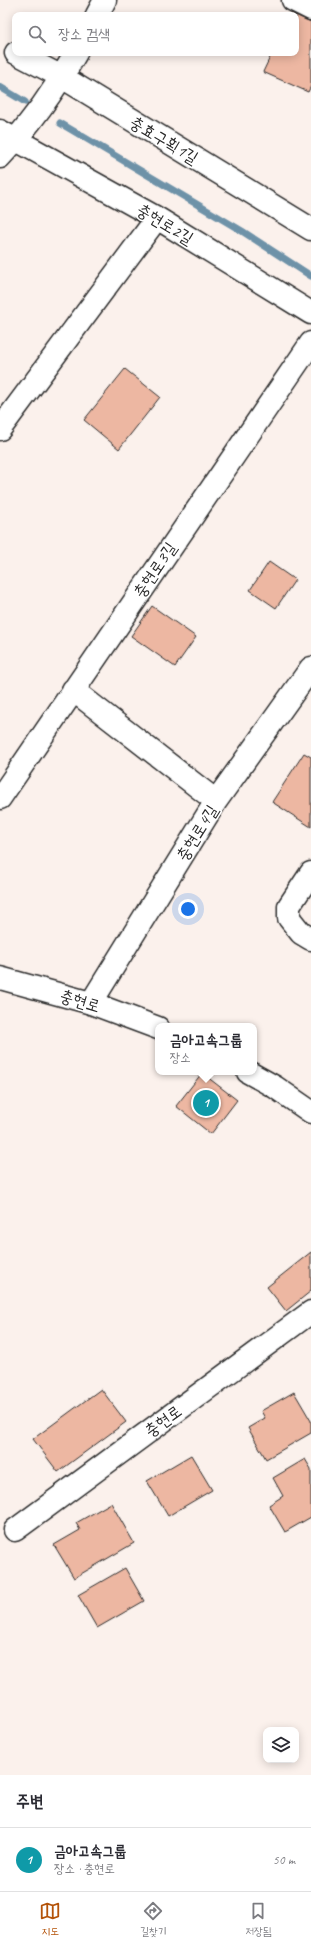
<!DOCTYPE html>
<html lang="ko">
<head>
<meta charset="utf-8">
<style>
	body { margin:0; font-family:Caveat,"Poor Story",sans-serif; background:#f2f2f3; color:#2b2b33 }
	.controls { position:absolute; right:12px; bottom:12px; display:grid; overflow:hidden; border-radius:8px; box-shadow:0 2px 10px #0003 }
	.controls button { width:36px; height:36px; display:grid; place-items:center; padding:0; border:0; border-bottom:1px solid #e1e1e2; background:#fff; color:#2b2b33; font:20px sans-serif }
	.you { position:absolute; left:188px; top:909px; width:14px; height:14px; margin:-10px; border:3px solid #fff; border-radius:50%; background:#1a73e8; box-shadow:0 0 0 6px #1a73e833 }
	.badge { display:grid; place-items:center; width:26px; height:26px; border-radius:50%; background:#b45309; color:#fff; font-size:13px; font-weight:700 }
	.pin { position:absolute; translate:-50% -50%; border:2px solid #fff; box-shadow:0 1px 4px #0006 }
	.popup { position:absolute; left:155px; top:1023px; width:102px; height:52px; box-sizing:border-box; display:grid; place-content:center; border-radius:8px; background:#fff; filter:drop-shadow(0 1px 3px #0005); font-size:13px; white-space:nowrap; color:#7c7c81 }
	.popup b { font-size:15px; color:#2b2b33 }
	.popup::after { content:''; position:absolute; left:50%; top:100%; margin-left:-8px; border:8px solid transparent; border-top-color:#fff }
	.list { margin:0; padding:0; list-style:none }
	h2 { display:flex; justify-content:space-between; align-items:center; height:52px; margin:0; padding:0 16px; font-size:17px }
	h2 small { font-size:13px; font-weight:400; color:#7c7c81 }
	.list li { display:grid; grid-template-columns:26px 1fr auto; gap:12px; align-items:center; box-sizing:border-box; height:64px; padding:0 16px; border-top:1px solid #e1e1e2 }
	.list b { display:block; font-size:15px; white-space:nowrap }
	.list p { margin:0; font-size:13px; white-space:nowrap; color:#7c7c81 }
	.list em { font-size:13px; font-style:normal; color:#7c7c81 }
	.icon { flex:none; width:22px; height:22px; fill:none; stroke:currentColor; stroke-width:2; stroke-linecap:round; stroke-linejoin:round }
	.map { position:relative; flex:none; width:311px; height:1775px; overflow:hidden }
	.search { position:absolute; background:#fff; box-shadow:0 2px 10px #0003; left:12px; right:12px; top:12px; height:44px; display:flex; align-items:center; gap:10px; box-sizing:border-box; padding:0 14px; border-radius:8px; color:#7c7c81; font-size:15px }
	.sheet { height:116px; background:#fff }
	nav { display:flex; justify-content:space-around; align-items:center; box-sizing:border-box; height:56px; border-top:1px solid #e1e1e2; background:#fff; font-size:11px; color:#7c7c81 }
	nav a { display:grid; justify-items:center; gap:2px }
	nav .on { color:#b45309 }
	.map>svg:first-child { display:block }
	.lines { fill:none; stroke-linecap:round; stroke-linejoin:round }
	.stream { stroke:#6e92a8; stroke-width:7 }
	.building { fill:#edb7a2; stroke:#2b2b2b }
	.street-casing { stroke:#2b2b2b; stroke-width:25 }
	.secondary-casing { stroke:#2b2b2b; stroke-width:25 }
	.street { stroke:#fff; stroke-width:22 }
	.secondary { stroke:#fff; stroke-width:22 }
	.labels { text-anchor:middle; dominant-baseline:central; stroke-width:3; stroke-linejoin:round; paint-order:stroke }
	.street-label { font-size:17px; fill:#2b2b2b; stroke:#fff }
</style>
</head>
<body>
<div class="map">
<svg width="311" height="1775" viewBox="0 0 311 1775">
	<rect width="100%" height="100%" fill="#fbf1ec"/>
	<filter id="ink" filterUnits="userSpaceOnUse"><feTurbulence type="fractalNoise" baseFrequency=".025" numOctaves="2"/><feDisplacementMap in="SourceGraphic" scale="8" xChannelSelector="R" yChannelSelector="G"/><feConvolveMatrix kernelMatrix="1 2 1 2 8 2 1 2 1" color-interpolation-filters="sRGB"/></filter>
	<g filter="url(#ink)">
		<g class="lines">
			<!-- stream -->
			<path class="stream" d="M0 87 25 102
				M60 123 242 231 311 276"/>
		</g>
		<!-- building -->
		<path class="building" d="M291 13 311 22V86L308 92 263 72 272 53H296V15H290Z
			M125 369 160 397 119 449 84 420Z
			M269 562 295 580 276 608 250 590Z
			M152 606 196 637 175 667 131 636Z
			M304 753 311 757V827L272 802Z
			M202 1073 237 1100 211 1134 176 1106Z
			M311 1252V1291L286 1311 267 1287Z
			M101 1389 126 1422 58 1472 33 1439Z
			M294 1392 311 1421V1433L266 1459 248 1428 265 1418 261 1411Z
			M191 1455 212 1490 168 1516 147 1481Z
			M305 1459 311 1469V1517L285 1532 269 1505 283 1496 273 1478Z
			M111 1503 134 1543 74 1578 54 1545 80 1530 76 1523Z
			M125 1568 144 1601 97 1628 78 1595Z"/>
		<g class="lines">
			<defs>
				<path id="street" d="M293 0 311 9
					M97 15 105 0
					M16 53 62 77 311 229
					M0 131 157 218 311 313
					M0 157C29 126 55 90 76 53
					M0 429 157 218
					M73 690 216 801
					M0 798 311 343
					M311 873 289 906V918L301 933 311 939
					M91 1003 216 801 311 668
					M15 1530 311 1312"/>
				<path id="secondary" d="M0 978 91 1003 158 1028
					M248 1072 275 1087 311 1112"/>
			</defs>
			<!-- street casing -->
			<use href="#street" class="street-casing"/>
			<!-- secondary casing -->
			<use href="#secondary" class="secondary-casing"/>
			<!-- street -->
			<use href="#street" class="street"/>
			<!-- secondary -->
			<use href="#secondary" class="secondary"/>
		</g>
	</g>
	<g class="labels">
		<!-- street labels -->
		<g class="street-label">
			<text transform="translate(164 140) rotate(31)">충효구획1길</text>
			<text transform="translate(165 224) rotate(31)">충현로2길</text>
			<text transform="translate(155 570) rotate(-56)">충현로3길</text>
			<text transform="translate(197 833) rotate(-58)">충현로4길</text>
			<text transform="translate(80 1001) rotate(17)">충현로</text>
			<text transform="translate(163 1421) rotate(-36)">충현로</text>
		</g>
	</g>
</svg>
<div class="controls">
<button><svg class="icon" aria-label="layers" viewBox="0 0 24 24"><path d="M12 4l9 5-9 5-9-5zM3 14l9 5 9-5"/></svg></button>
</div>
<div class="you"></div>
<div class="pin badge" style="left:206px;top:1103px;background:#0f9aa8">1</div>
<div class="popup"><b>금아고속그룹</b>장소</div>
<div class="search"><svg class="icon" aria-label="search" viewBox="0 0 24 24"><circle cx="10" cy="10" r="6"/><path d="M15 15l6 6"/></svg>장소 검색</div>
</div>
<section class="sheet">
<h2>주변<small></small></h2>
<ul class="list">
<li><span class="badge" style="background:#0f9aa8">1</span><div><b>금아고속그룹</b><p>장소 · 충현로</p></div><em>50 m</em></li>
</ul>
</section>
<nav>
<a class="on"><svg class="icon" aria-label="map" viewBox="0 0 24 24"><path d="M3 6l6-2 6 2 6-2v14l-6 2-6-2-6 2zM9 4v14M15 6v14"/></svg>지도</a>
<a><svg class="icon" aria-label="directions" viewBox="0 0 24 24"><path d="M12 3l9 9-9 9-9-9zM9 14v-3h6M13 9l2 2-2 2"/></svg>길찾기</a>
<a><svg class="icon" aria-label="saved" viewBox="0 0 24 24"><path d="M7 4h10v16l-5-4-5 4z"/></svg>저장됨</a>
</nav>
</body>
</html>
